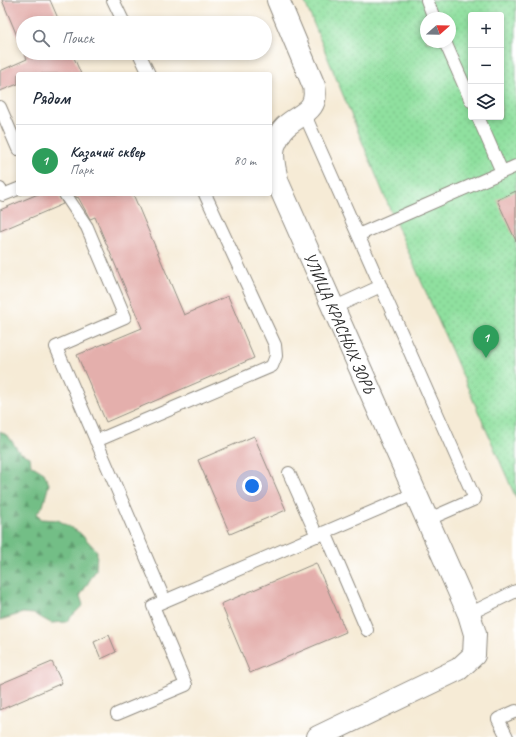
<!DOCTYPE html>
<html lang="ru">
<head>
<meta charset="utf-8">
<style>
	body { margin:0; font-family:Caveat,sans-serif; background:#f6f6f7; color:#1f2937 }
	.controls { position:absolute; right:12px; top:12px; display:grid; overflow:hidden; border-radius:4px; box-shadow:0 2px 6px #0003 }
	.controls button { width:36px; height:36px; display:grid; place-items:center; padding:0; border:0; border-bottom:1px solid #e0e1e3; background:#fff; color:#1f2937; font:20px sans-serif }
	.compass { position:absolute; left:420px; top:12px; width:36px; height:36px; border-radius:50%; background:#fff; box-shadow:0 2px 6px #0003; rotate:70deg }
	.you { position:absolute; left:252px; top:486px; width:14px; height:14px; margin:-10px; border:3px solid #fff; border-radius:50%; background:#1a73e8; box-shadow:0 0 0 6px #1a73e833 }
	.badge { display:grid; place-items:center; width:26px; height:26px; border-radius:50%; background:#d93025; color:#fff; font-size:13px; font-weight:700 }
	.pin { position:absolute; translate:-50% -33px; filter:drop-shadow(0 1px 2px #0008) }
	.pin::after { content:''; position:absolute; top:21px; width:14px; height:12px; background:inherit; clip-path:polygon(0 0,100% 0,50% 100%) }
	.list { margin:0; padding:0; list-style:none }
	h2 { display:flex; justify-content:space-between; align-items:center; height:52px; margin:0; padding:0 16px; font-size:17px }
	h2 small { font-size:13px; font-weight:400; color:#747a83 }
	.list li { display:grid; grid-template-columns:26px 1fr auto; gap:12px; align-items:center; box-sizing:border-box; height:72px; padding:0 16px; border-top:1px solid #e0e1e3 }
	.list b { display:block; font-size:15px; white-space:nowrap }
	.list p { margin:0; font-size:13px; white-space:nowrap; color:#747a83 }
	.list em { font-size:13px; font-style:normal; color:#747a83 }
	.icon { flex:none; width:22px; height:22px; fill:none; stroke:currentColor; stroke-width:2; stroke-linecap:round; stroke-linejoin:round }
	.map { position:relative; flex:none; width:516px; height:737px; overflow:hidden }
	.search { position:absolute; background:#fff; box-shadow:0 2px 6px #0003; left:16px; top:16px; width:256px; height:44px; display:flex; align-items:center; gap:10px; box-sizing:border-box; padding:0 14px; border-radius:22px; color:#747a83; font-size:15px }
	.panel { position:absolute; background:#fff; box-shadow:0 2px 6px #0003; left:16px; top:72px; width:256px; height:124px; border-radius:4px }
	.map>svg:first-child { display:block }
	.forest { fill:url(#forest-firs); stroke:#4f7458 }
	.park { fill:url(#park-dots); stroke:#5d8665; fill-rule:evenodd }
	.building { fill:#e4afac }
	.lines { fill:none; stroke-linecap:round; stroke-linejoin:round }
	.lane-casing { stroke:#908b80; stroke-width:14 }
	.street-casing { stroke:#908b80; stroke-width:24 }
	.lane { stroke:#fff; stroke-width:12 }
	.street { stroke:#fff; stroke-width:22 }
	.labels { text-anchor:middle; dominant-baseline:central; stroke-width:3; stroke-linejoin:round; paint-order:stroke }
	.street-label { font-size:17px; fill:#2b2b2b; stroke:#fff }
</style>
</head>
<body>
<div class="map">
<svg width="516" height="737" viewBox="0 0 516 737">
	<defs>
		<pattern id="forest-firs" width="22" height="20" patternUnits="userSpaceOnUse"><rect width="22" height="20" fill="#73be86"/><path d="M5 1l3.5 6h-7zM16 11l3.5 6h-7z" fill="#5f9b6e"/></pattern>
		<pattern id="park-dots" width="8" height="8" patternUnits="userSpaceOnUse"><rect width="8" height="8" fill="#8fe09f"/><path d="M2 2h.1M6 6h.1" fill="none" stroke="#7cc089" stroke-width="1.8" stroke-linecap="round"/></pattern>
	</defs>
	<rect width="100%" height="100%" fill="#fff"/>
	<filter id="ink" filterUnits="userSpaceOnUse"><feTurbulence type="fractalNoise" baseFrequency=".025" numOctaves="2"/><feDisplacementMap in="SourceGraphic" scale="8" xChannelSelector="R" yChannelSelector="G"/><feConvolveMatrix kernelMatrix="1 2 1 2 8 2 1 2 1" color-interpolation-filters="sRGB"/></filter>
	<filter id="wash" filterUnits="userSpaceOnUse"><feTurbulence type="fractalNoise" baseFrequency=".012" numOctaves="4" result="noise"/><feDisplacementMap in="SourceGraphic" scale="16" xChannelSelector="R" yChannelSelector="G"/><feGaussianBlur stdDeviation="0.9" result="paint"/><feColorMatrix in="noise" values="0 0 0 0 0 0 0 0 0 0 0 0 0 0 0 0 0 1.4 0 .05"/><feComposite in="paint" operator="in"/></filter>
	<g filter="url(#wash)">
		<rect width="100%" height="100%" fill="#f6ebd6"/>
		<!-- forest -->
		<path class="forest" d="M0 431 9 437 19 452 30 457 31 465 44 473 49 484 43 506 37 513 41 519 58 520 80 533 97 551 96 570 80 596 83 605 66 622 51 623 34 614 23 613 0 620Z"/>
		<!-- park -->
		<path class="park" d="M304 0H516V498L394 219ZM471 15H501V117H471ZM426 18H450V42H426Z"/>
		<g id="blocks">
			<!-- building -->
			<path class="building" d="M2 0H50L60 23H23V50Z
				M24 53H72L81 74H18V84L0 91V71L27 59Z
				M516 191V241L497 200Z
				M38 194H58L63 204 0 231V210Z
				M74 194H133L184 315 228 296 254 358 106 422 77 355 142 328 95 217 90 219 78 197 77 198Z
				M254 436 286 510 230 534 198 460Z
				M316 563 346 632 250 673 221 604Z
				M109 635 116 652 101 659 94 642Z
				M52 662 62 683 0 710V684Z"/>
		</g>
	</g>
	<g filter="url(#ink)">
		<use href="#blocks" fill-opacity="0" stroke="#908b80" stroke-width="1"/>
		<g class="lines">
			<defs>
				<path id="lane" d="M113 0 124 23
					M427 0 434 18
					M445 42 471 101
					M139 53 149 74
					M0 107 18 149
					M304 113 475 499 427 520
					M478 117 502 172
					M0 189 3 195 18 189
					M65 194 87 227 125 317 56 347 165 601
					M358 235 516 166
					M333 308 381 286
					M96 441 272 366 276 356 275 345 205 194
					M289 473 317 536
					M325 532 367 630
					M469 614 516 591
					M117 714 186 685 153 606 416 493
					M507 737 498 719 516 711"/>
				<g id="street">
					<path id="s1" d="M278 0 314 86C319 112 300 113 285 127 281 131 276 141 274 146 271 158 275 172 278 183L469 614 475 634 474 655 459 669 318 737"/>
				</g>
			</defs>
			<!-- lane casing -->
			<use href="#lane" class="lane-casing"/>
			<!-- street casing -->
			<use href="#street" class="street-casing"/>
			<!-- lane -->
			<use href="#lane" class="lane"/>
			<!-- street -->
			<use href="#street" class="street"/>
		</g>
	</g>
	<g class="labels">
		<!-- street labels -->
		<g class="street-label">
			<text stroke="none"><textPath href="#s1" startOffset="360">УЛИЦА КРАСНЫХ ЗОРЬ</textPath></text>
		</g>
	</g>
</svg>
<div class="controls">
<button>+</button>
<button>−</button>
<button><svg class="icon" aria-label="layers" viewBox="0 0 24 24"><path d="M12 4l9 5-9 5-9-5zM3 14l9 5 9-5"/></svg></button>
</div>
<svg class="compass" viewBox="-18 -18 36 36"><path d="M0-13l5 13h-10z" fill="#e53935"/><path d="M0 13l5-13h-10z" fill="#747a83"/></svg>
<div class="you"></div>
<div class="pin badge" style="left:486px;top:358px;background:#2e9e5b">1</div>
<div class="search"><svg class="icon" aria-label="search" viewBox="0 0 24 24"><circle cx="10" cy="10" r="6"/><path d="M15 15l6 6"/></svg>Поиск</div>
<section class="panel">
<h2>Рядом<small></small></h2>
<ul class="list">
<li><span class="badge" style="background:#2e9e5b">1</span><div><b>Казачий сквер</b><p>Парк</p></div><em>80 m</em></li>
</ul>
</section>
</div>
</body>
</html>
